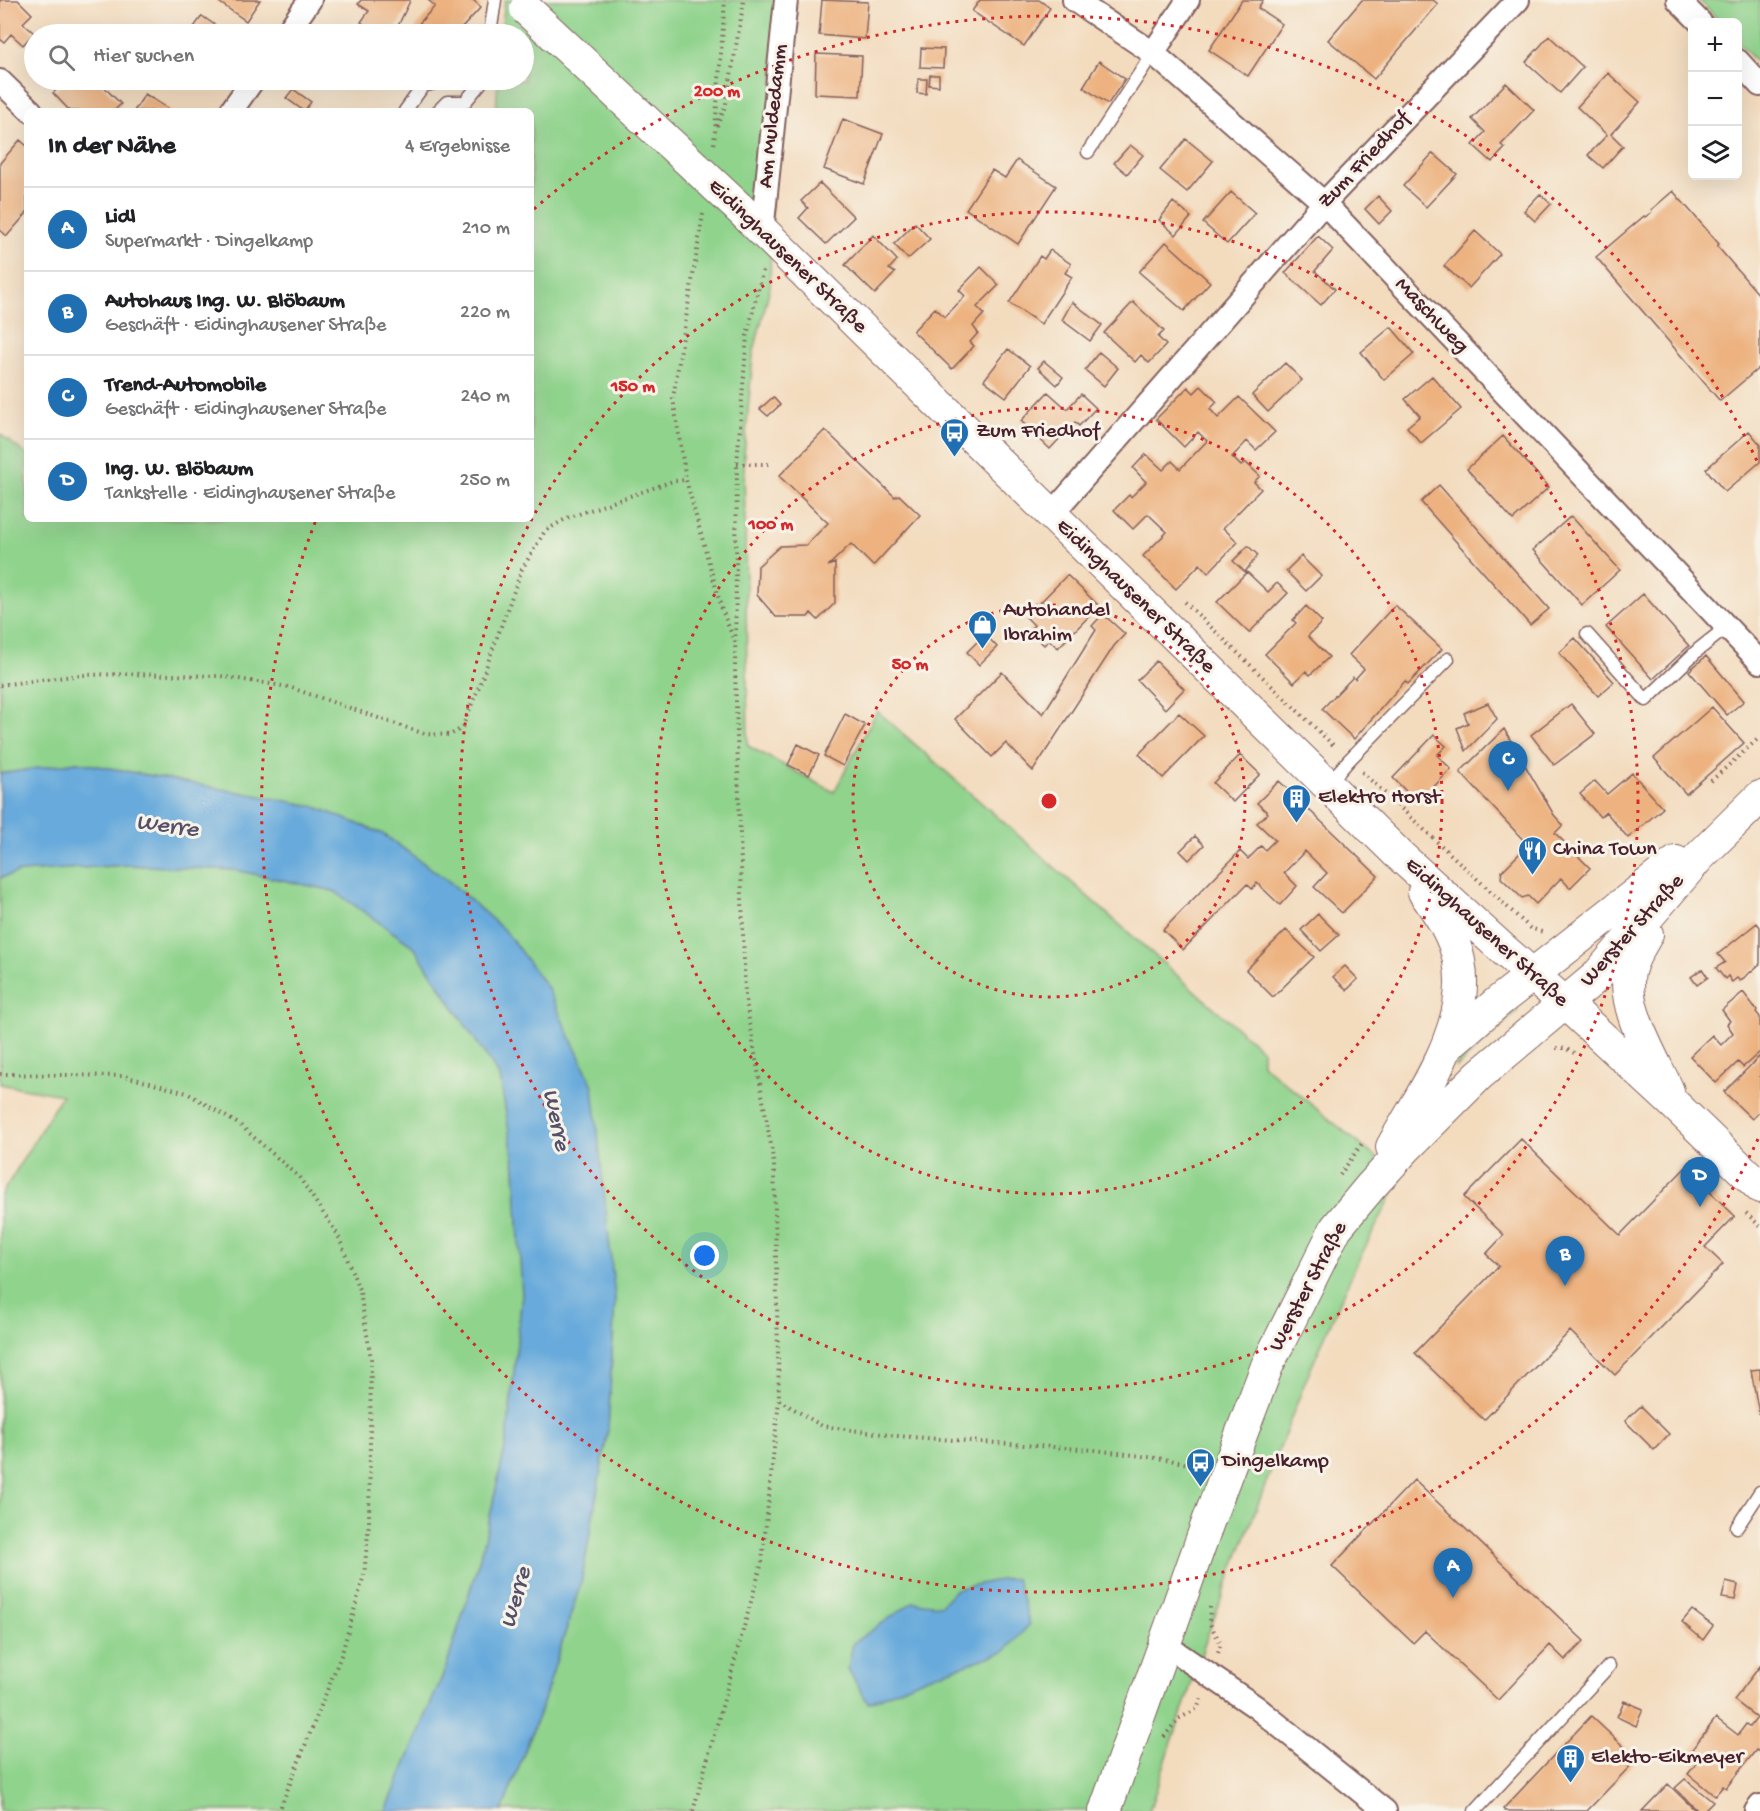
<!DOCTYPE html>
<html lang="de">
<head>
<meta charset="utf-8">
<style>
	body { margin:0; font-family:"Gochi Hand",sans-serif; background:#f6f6f6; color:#202124 }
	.controls { position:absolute; right:18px; top:18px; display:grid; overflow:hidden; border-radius:9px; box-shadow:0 6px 24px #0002 }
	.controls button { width:54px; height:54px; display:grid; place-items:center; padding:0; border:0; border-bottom:2px solid #e0e0e0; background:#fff; color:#202124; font:30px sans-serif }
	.you { position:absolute; left:705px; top:1256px; width:21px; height:21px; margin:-15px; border:4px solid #fff; border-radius:50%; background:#1a73e8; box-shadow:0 0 0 9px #1a73e833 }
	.badge { display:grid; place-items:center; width:39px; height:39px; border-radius:50%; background:#1f6fb2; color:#fff; font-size:20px; font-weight:700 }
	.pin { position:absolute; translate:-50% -50px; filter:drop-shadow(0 2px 3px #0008) }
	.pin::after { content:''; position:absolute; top:32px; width:21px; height:18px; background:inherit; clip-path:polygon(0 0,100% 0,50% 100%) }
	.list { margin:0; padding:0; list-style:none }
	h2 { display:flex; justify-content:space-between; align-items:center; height:78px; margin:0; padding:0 24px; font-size:26px }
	h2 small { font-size:20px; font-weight:400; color:#757577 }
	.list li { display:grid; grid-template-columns:39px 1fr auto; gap:18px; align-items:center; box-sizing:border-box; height:84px; padding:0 24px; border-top:2px solid #e0e0e0 }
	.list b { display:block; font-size:22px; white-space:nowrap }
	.list p { margin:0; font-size:20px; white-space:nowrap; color:#757577 }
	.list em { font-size:20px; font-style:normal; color:#757577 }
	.icon { flex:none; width:33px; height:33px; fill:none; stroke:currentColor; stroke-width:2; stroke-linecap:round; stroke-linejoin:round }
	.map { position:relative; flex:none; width:1760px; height:1811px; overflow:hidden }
	.search { position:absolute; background:#fff; box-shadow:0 6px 24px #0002; left:24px; top:24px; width:510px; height:66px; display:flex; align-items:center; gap:15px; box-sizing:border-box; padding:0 21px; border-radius:33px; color:#757577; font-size:22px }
	.panel { position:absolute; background:#fff; box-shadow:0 6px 24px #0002; left:24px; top:108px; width:510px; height:414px; border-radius:9px }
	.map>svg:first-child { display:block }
	.green { fill:#8fd38c; stroke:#6c795c; stroke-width:1.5 }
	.water { fill:#67aadb; stroke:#586483; stroke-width:1.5 }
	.building { fill:#edb280 }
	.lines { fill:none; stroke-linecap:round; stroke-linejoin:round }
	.service-casing { stroke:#85615e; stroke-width:15 }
	.minor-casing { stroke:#85615e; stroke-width:26 }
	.secondary-casing { stroke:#85615e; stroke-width:34 }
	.path { stroke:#85615e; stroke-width:4; stroke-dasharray:1.5 4.5; stroke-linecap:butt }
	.service { stroke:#fff; stroke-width:12 }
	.minor { stroke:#fff; stroke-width:22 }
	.secondary { stroke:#fff; stroke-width:32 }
	.secondary-bridge-casing { stroke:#85615e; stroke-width:34; stroke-linecap:butt }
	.secondary-bridge { stroke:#fff; stroke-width:32 }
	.ring { fill:none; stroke:#d62828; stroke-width:3; stroke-dasharray:3 6 }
	.labels { text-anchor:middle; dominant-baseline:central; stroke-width:6; stroke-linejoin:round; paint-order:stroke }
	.street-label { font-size:22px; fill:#4a1f2b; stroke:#f7f3e8 }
	.poi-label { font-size:22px; fill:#4a1f2b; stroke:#f7f3e8; text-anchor:start }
	.water-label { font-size:24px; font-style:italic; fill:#545069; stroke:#f7f3e8 }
	.centre { fill:#d62828; stroke:#f7f3e8; stroke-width:3 }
	.ring-label { font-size:18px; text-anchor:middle; font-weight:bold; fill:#d62828; stroke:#f7f3e8; stroke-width:6; stroke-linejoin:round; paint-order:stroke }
</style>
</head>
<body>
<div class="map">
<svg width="1760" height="1811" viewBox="0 0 1760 1811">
	<rect width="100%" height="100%" fill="#f7f3e8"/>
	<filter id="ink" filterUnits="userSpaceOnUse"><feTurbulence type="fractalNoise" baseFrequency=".0167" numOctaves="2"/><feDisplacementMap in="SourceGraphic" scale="12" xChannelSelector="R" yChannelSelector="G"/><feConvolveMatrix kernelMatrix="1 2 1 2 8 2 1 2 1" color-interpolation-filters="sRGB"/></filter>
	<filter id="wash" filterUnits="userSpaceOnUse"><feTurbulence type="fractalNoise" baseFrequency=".008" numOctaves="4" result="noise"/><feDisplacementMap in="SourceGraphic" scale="24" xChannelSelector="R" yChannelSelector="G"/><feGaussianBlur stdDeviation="1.35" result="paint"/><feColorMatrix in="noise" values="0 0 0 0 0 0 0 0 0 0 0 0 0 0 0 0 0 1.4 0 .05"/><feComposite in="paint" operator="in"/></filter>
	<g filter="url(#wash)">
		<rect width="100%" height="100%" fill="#f3dbbe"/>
		<!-- green -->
		<path class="green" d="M505 0H775L770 287 753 355 744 455 748 746 834 792 877 711 1262 1050V1064L1401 1178 1356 1265 1305 1382 1208 1634 1149 1811H502L543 1703 582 1579 608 1429 615 1297 506 932 451 883 383 834 313 806 77 762 0 774V434L27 455V519H531V111H496L498 80H524V34H501Z
			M1699 0H1760V66L1738 42V22H1720Z
			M126 865 235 870 334 891 414 947 500 1077 515 1167 522 1295 507 1439 483 1548 447 1665 386 1811H0V1197L62 1095 0 1084V878L20 872Z
			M1517 1007V1011L1457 1067 1455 1066 1477 1032Z"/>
		<!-- water -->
		<path class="water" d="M77 762 313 806 383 834 451 883 506 932 547 987 593 1086 615 1297 608 1429 582 1579 543 1703 502 1811H386L447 1665 483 1548 507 1439 522 1295 515 1167 500 1077 414 947 334 891 235 870 126 865 20 872 0 878V774Z
			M1016 1578 1030 1624 1004 1652 925 1678 868 1703 848 1669 853 1643 913 1602 941 1605 956 1589 993 1581Z"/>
		<g id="blocks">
			<!-- building -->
			<path class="building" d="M0 0H18L32 14 23 23 34 33 23 45 11 34 4 42 0 39Z
				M216 0H260L246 21Z
				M361 0H409L410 1 394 34H379L361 22 369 11 358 4Z
				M428 0H473L481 7 462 28 470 34H422L415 28 435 6Z
				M822 0 868 2 865 39 819 35Z
				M980 0H1039L1050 8 1024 46 972 11Z
				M1242 0H1263L1258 8 1282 24 1248 76 1209 50Z
				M1362 0H1433L1438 4 1374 79 1328 40Z
				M202 16 228 34H189Z
				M1549 36 1583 67 1560 93 1526 62Z
				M921 48 944 49 943 68 920 67Z
				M816 54 862 56 860 96 815 94Z
				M1099 61 1125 79 1108 104 1083 87Z
				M1608 73 1640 102 1611 134 1623 146 1603 168 1588 155 1607 135 1577 107Z
				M930 75H939V86L929 85Z
				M918 79H927L926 94 917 93Z
				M67 80H97L121 104 114 111H70L53 93Z
				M1506 83 1534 110 1501 145 1505 148 1492 162 1473 145 1485 132 1472 119Z
				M293 89 311 102 304 111 286 98Z
				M145 94 172 111H134Z
				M843 119 883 134 864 184 824 169Z
				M1186 139 1213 161 1187 192 1160 170Z
				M20 140 27 146V213L7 236 0 230V163Z
				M1130 145 1143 155 1127 174 1114 163Z
				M1433 153 1457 174 1426 207 1403 186Z
				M1017 160 1056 186 1018 244 966 209 992 170 1005 178Z
				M820 183 854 217 826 244 799 218 808 208 801 201Z
				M1673 191 1719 244 1717 246 1760 296V367L1720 401 1596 257 1644 216 1645 217 1652 212 1651 210Z
				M1231 192 1255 213 1227 244 1203 223Z
				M1540 194 1551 204 1535 221 1524 211Z
				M1378 196 1392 211 1379 224 1365 209Z
				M1173 202 1191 217 1176 235 1159 220Z
				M915 223 930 239 908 259 894 244Z
				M1475 231 1500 254 1469 288 1444 266Z
				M873 235 897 260 889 269 895 273 875 294 845 265Z
				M1318 236 1333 250 1315 271 1335 289 1321 305 1285 273Z
				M1166 242 1210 282 1184 311 1139 272Z
				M1050 250 1071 264 1065 273 1072 277 1041 324 1009 303 1040 256 1044 259Z
				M981 267 999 285 977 307 984 314 973 326 978 333 970 342 974 346 952 369 913 331 935 308 945 317 965 296 959 290Z
				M1072 302 1102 325 1090 341 1062 320Z
				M1133 302 1164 331 1158 337 1166 345 1149 363 1141 355 1135 362 1104 333Z
				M1391 327 1414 354 1384 380 1361 352Z
				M1008 349 1030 366 1006 397 984 380Z
				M1099 352 1118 368 1104 386 1085 370Z
				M1044 361 1063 377 1057 385 1038 368Z
				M1285 363 1302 380 1268 412 1252 395Z
				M1432 376 1461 409 1421 443 1407 427 1420 416 1405 399Z
				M1201 386 1217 402 1210 409 1218 418 1239 397 1275 432 1256 450 1247 441 1232 457 1241 466 1245 462 1260 476 1254 482 1261 489 1223 528 1238 542 1208 573 1200 564 1176 589 1143 556 1167 532 1148 514 1133 529 1114 510 1129 495 1131 497 1146 482 1133 468 1146 454 1163 470 1172 461 1180 469 1207 441 1198 432 1184 447 1156 419 1188 387 1194 393Z
				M1048 392 1067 409 1081 394 1096 408 1079 426 1075 422 1050 449 1021 421Z
				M773 397 780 405 768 416 760 409Z
				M825 430 895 497 899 495 920 515 873 566 851 544 828 566 835 563V603L818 620 811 613 808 617H776L757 595 758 566 780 546 806 545 828 523 779 476Z
				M1749 431 1760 444V462L1725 492 1706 469Z
				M1503 436 1549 487 1513 520 1467 469Z
				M1439 485 1549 609 1530 625 1421 502Z
				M1571 516 1620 570 1582 605 1533 550Z
				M1248 546 1258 555 1245 572 1233 561Z
				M1301 556 1321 576 1306 591 1286 571Z
				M1247 572 1268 592 1277 583 1288 593 1249 633 1217 602Z
				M1067 575 1099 606 1058 648 1049 640 1044 645 1029 631 1034 625 1026 617Z
				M1643 594 1689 646 1653 679 1606 627Z
				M1395 605 1442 649 1408 684 1405 681 1354 739 1322 709 1353 677 1355 679 1364 669 1349 655Z
				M1306 606 1322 622 1308 636 1329 657 1310 675 1306 671 1294 683 1265 654 1296 623 1293 620Z
				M1103 614 1125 634 1114 646 1033 771 1006 743 992 757 955 719 1002 672 1043 714 1096 630 1092 626Z
				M985 634 997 647 979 665 967 652Z
				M1575 638 1614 682 1598 696 1559 653Z
				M1706 656 1744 701 1727 715 1689 671Z
				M1156 661 1184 689 1165 709 1137 680Z
				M1488 703 1497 719 1466 751 1457 728 1468 723 1464 713Z
				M1571 704 1595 734 1554 765 1531 735Z
				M1712 707 1744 743 1686 794 1654 758Z
				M1179 713 1204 736 1163 778 1139 754Z
				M845 714 865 725 843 766 824 756Z
				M1504 729 1554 815 1563 825 1555 833 1590 868 1570 888 1561 878 1536 904 1528 896 1522 898 1501 878 1502 871 1528 845 1460 772Z
				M1434 735 1446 746 1437 755 1451 769 1418 803 1393 778Z
				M798 744 819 755 809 775 788 765Z
				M1240 755 1260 774 1233 802 1213 783Z
				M1632 773 1663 808 1628 838 1606 812 1600 817 1580 794 1595 781 1607 794Z
				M1279 781 1378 876 1342 913 1314 887 1327 873 1305 851 1284 873 1297 886 1280 905 1257 883 1252 889 1247 884 1183 950 1163 930 1240 851 1248 859 1261 846 1265 850 1275 840 1257 823 1268 813 1257 803Z
				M1195 836 1204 845 1189 860 1180 851Z
				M1318 914 1339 935 1321 951 1301 930Z
				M1757 923 1760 927V964L1740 981 1737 978 1732 982 1728 976 1725 979 1716 968 1725 962 1718 954Z
				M1286 930 1314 957 1273 997 1246 970Z
				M1345 966 1358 979 1347 990 1333 977Z
				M1702 969 1708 977 1697 985 1691 977Z
				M1743 992 1757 1010 1756 1012 1760 1017V1052L1743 1067 1738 1062 1716 1083 1690 1056 1712 1035 1721 1045 1733 1033 1727 1024 1730 1021 1722 1010Z
				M1760 1056V1111L1752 1119 1724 1092Z
				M1521 1139 1620 1235 1685 1168 1735 1216 1705 1247 1723 1264 1615 1375 1570 1331 1484 1420 1415 1353 1499 1266 1486 1254 1504 1235 1464 1197Z
				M1760 1369V1414H1759L1751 1370Z
				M1641 1406 1669 1434 1654 1450 1625 1421Z
				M1414 1480 1584 1641 1565 1660 1550 1645 1498 1700 1425 1631 1413 1643 1332 1566Z
				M1726 1582 1738 1585 1735 1600 1722 1598Z
				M1692 1610 1713 1626 1703 1640 1682 1622Z
				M1760 1666V1752L1756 1750 1726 1788 1723 1786 1715 1796 1688 1774 1696 1764 1686 1757 1716 1718 1738 1735 1746 1724 1750 1727 1757 1718 1734 1700Z
				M1624 1701 1643 1709 1636 1726 1617 1717Z
				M1591 1716 1637 1759 1587 1811H1505L1503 1809Z
				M1685 1779 1713 1802 1704 1811H1698L1675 1788Z
				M1668 1784 1696 1811H1642Z"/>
		</g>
	</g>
	<g filter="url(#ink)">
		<use href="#blocks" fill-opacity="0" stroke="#85615e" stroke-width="1.5"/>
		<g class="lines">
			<defs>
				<path id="service" d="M490 34 495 0
					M405 111 423 86 446 80
					M438 111 447 102H465L483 80
					M1088 152 1153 53
					M1587 634 1646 700 1698 650 1727 627
					M1328 784 1349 760 1448 659
					M1737 1527 1760 1492
					M1475 1811 1609 1666"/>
				<path id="minor" d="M1074 0 1153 53 1324 203 1760 662
					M1678 0 1700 22
					M286 34 310 0
					M1153 53 1188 0
					M1738 61 1760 85
					M0 81 31 111
					M231 111 253 80
					M762 232 786 0
					M1051 515 1324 203 1518 0
					M1164 1644 1256 1707 1385 1811
					M1756 1811 1760 1806"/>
				<path id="secondary" d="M738 207 1398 854 1505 951 1565 1003 1673 1103 1760 1187
					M1647 934C1640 946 1632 958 1629 972 1622 1008 1653 1058 1668 1091
					M1447 1046 1499 1001 1676 862
					M1392 1147C1422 1093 1472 1025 1459 961 1454 935 1439 913 1424 892
					M1105 1811 1208 1522 1267 1366 1336 1228 1371 1186 1406 1148 1479 1075 1596 977 1699 857 1760 797"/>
			</defs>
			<!-- service casing -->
			<use href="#service" class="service-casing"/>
			<!-- minor casing -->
			<use href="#minor" class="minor-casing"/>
			<!-- secondary casing -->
			<use href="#secondary" class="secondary-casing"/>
			<!-- path -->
			<path class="path" d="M717 126 726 104 744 0
				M714 144 725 0
				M703 214 673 398 686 480 722 610 734 640
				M737 464H770
				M1185 602 1335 747
				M0 685 81 675 127 674 220 676 289 687 425 734 450 735 462 728 480 684 522 569 545 531 567 518 673 481 686 480
				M1362 772 1530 928 1542 932
				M1711 781 1760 737
				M1556 1048H1565L1574 1053
				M0 1074 124 1076 187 1093 240 1125 299 1177 338 1235 360 1292 371 1359 369 1523 364 1575 342 1653 279 1811
				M1340 1175 1363 1142
				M1746 1213 1760 1226
				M779 1400 822 1426 897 1436 1095 1450 1164 1459 1199 1466
				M1210 1607 1209 1622 1221 1644 1218 1653
				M1164 1737 1178 1719 1197 1709 1201 1699
				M693 1811 762 1562 779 1400 774 1164 745 996 735 670 737 464 747 335 763 270"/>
			<!-- service -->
			<use href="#service" class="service"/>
			<!-- minor -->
			<use href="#minor" class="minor"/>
			<!-- secondary -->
			<use href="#secondary" class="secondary"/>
			<defs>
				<path id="secondary-bridge" d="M526 9 738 207"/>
			</defs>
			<!-- secondary-bridge casing -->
			<use href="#secondary-bridge" class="secondary-bridge-casing"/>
			<!-- secondary-bridge -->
			<use href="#secondary-bridge" class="secondary-bridge"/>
		</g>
	</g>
	<!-- distance rings -->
	<g class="ring">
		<circle cx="1049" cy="801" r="196"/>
		<circle cx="1049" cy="801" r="393"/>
		<circle cx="1049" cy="801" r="589"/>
		<path d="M1758 1139A785 785 0 0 1 316 520M534 209A785 785 0 0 1 1758 463"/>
	</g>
	<!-- icons -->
	<defs>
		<symbol id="bus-pin" viewBox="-11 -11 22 30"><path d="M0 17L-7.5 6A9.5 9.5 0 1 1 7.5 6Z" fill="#1f6fb2" stroke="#f7f3e8"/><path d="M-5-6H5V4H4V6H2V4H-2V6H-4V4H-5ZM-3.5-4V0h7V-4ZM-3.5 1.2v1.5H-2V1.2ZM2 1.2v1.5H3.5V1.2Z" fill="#fff"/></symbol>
		<symbol id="shop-pin" viewBox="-11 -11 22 30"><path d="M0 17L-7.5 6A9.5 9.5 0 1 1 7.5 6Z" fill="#1f6fb2" stroke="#f7f3e8"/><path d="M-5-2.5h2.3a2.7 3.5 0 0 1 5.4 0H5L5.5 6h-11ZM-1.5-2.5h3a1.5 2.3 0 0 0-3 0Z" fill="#fff"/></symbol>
		<symbol id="building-pin" viewBox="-11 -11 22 30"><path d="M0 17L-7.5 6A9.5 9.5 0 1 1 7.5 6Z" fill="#1f6fb2" stroke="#f7f3e8"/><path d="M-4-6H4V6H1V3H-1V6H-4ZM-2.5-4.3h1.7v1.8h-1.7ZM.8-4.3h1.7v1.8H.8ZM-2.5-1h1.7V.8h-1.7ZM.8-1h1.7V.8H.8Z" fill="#fff"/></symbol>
		<symbol id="restaurant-pin" viewBox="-11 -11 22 30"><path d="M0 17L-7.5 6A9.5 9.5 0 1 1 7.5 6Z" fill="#1f6fb2" stroke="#f7f3e8"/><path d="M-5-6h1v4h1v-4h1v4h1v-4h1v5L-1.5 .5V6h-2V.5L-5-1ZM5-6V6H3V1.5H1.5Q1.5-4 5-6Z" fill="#fff"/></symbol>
	</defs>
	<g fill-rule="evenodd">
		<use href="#bus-pin" x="938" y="416" width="33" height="45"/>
		<use href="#shop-pin" x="966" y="608" width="33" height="45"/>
		<use href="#building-pin" x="1280" y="782" width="33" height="45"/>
		<use href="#restaurant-pin" x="1516" y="834" width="33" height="45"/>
		<use href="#bus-pin" x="1184" y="1446" width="33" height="45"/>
		<use href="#building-pin" x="1554" y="1742" width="33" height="45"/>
	</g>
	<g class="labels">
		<!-- street labels -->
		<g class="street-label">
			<text transform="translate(774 116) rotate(-84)">Am Muldedamm</text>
			<text transform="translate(1365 161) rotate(-47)">Zum Friedhof</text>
			<text transform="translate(787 257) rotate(44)">Eidinghausener Straße</text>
			<text transform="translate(1431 316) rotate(46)">Maschweg</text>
			<text transform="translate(1135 597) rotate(44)">Eidinghausener Straße</text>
			<text transform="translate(1633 931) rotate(-48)">Werster Straße</text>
			<text transform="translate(1486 933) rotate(42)">Eidinghausener Straße</text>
			<text transform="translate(1309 1287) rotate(-62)">Werster Straße</text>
		</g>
		<!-- poi labels -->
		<g class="poi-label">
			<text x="976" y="432">Zum Friedhof</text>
			<text x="1003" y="611">Autohandel<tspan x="1003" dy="25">Ibrahim</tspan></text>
			<text x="1318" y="798">Elektro Horst</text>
			<text x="1553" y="850">China Town</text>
			<text x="1222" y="1462">Dingelkamp</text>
			<text x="1591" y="1758">Elekto-Eikmeyer</text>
		</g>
		<!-- water labels -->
		<g class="water-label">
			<text transform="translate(167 827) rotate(8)">Werre</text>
			<text transform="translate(555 1120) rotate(78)">Werre</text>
			<text transform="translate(517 1598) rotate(-74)">Werre</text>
		</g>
	</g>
	<circle cx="1049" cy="801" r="9" class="centre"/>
	<g class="ring-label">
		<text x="717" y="96">200 m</text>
		<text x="633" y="391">150 m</text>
		<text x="771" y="529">100 m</text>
		<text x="910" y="669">50 m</text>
	</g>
</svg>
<div class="controls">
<button>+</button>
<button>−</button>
<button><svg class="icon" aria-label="layers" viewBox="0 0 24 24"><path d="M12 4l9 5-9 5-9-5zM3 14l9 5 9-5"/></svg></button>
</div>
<div class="you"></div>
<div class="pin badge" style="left:1453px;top:1598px">A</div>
<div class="pin badge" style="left:1565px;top:1286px">B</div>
<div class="pin badge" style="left:1508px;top:791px">C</div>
<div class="pin badge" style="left:1700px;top:1207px">D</div>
<div class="search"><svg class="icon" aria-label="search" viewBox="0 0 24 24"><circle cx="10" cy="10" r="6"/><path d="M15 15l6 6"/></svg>Hier suchen</div>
<section class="panel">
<h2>In der Nähe<small>4 Ergebnisse</small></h2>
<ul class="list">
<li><span class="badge">A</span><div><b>Lidl</b><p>Supermarkt · Dingelkamp</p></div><em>210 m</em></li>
<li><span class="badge">B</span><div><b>Autohaus Ing. W. Blöbaum</b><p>Geschäft · Eidinghausener Straße</p></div><em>220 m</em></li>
<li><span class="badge">C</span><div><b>Trend-Automobile</b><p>Geschäft · Eidinghausener Straße</p></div><em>240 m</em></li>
<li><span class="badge">D</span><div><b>Ing. W. Blöbaum</b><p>Tankstelle · Eidinghausener Straße</p></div><em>250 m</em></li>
</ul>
</section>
</div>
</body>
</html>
